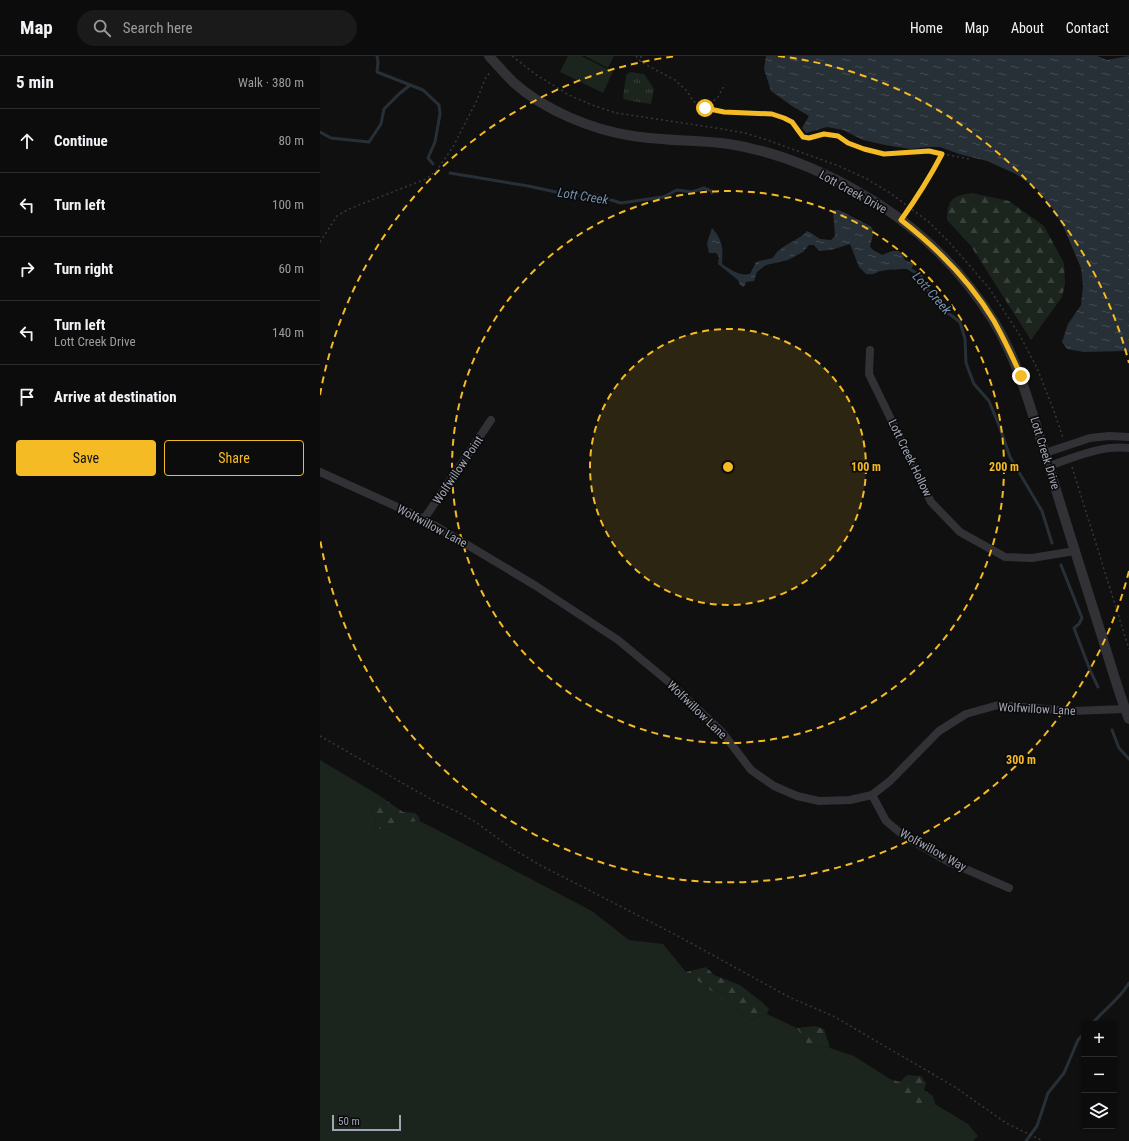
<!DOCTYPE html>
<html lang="en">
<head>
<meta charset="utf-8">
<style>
	body { margin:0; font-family:"Roboto Condensed",sans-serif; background:#1a1a1b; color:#f1f3f6 }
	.controls { position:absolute; right:12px; bottom:12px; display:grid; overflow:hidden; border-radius:4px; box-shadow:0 1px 3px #0004 }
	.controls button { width:36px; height:36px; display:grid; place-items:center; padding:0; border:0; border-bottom:1px solid #2c2c2e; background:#0c0c0d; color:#f1f3f6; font:20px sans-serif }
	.scale { position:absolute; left:12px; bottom:10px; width:69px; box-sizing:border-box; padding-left:4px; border:2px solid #a1a5b3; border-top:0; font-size:11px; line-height:14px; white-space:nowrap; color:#a1a5b3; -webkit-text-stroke:3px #0b0b0c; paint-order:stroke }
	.stop { position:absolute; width:12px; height:12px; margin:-9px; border:3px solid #f5bb24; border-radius:50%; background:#fff }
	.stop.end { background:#f5bb24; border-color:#fff; box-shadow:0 1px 4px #0008 }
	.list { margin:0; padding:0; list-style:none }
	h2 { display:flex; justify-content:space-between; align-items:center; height:52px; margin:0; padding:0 16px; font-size:17px }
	h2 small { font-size:13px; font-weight:400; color:#9a9b9d }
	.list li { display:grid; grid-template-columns:26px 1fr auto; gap:12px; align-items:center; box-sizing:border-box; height:64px; padding:0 16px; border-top:1px solid #2c2c2e }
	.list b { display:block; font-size:15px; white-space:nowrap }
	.list p { margin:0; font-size:13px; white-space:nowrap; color:#9a9b9d }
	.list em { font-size:13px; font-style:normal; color:#9a9b9d }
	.actions { display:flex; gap:8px; padding:12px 16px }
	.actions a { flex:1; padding:9px 0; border:1px solid #f5bb24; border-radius:4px; text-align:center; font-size:14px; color:#f5bb24 }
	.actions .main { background:#f5bb24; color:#111 }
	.icon { flex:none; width:22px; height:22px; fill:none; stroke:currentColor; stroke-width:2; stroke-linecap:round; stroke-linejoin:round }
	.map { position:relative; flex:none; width:809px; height:1085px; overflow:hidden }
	header { display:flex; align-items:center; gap:24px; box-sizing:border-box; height:56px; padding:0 20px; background:#0c0c0d; border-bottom:1px solid #2c2c2e }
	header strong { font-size:19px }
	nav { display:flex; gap:22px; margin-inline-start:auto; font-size:14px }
	.search { width:280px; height:36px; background:#1a1a1b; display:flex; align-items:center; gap:10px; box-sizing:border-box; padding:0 14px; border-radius:22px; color:#9a9b9d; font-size:15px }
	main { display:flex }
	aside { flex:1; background:#0c0c0d }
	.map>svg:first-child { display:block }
	.green { fill:#1c241e }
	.forest { fill:url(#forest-firs) }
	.park { fill:url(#park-tufts) }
	.water { fill:url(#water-ripples) }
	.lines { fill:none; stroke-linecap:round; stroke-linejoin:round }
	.stream { stroke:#283037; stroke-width:3 }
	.path { stroke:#37383d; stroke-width:1.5; stroke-dasharray:2 3; stroke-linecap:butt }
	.minor { stroke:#313136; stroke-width:8 }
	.tertiary { stroke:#313136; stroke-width:10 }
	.route { stroke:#f5bb24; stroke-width:5 }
	.ring { fill:none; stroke:#f5bb24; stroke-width:2; stroke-dasharray:7 5 }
	.labels { text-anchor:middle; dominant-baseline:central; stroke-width:3.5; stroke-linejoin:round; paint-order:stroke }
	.street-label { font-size:12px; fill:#a1a5b3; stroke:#0b0b0c }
	.water-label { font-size:13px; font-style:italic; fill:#7691af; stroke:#0b0b0c }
	.centre { fill:#f5bb24; stroke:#0b0b0c; stroke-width:2 }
	.ring-label { font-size:12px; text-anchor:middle; font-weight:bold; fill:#f5bb24; stroke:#0b0b0c; stroke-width:3.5; stroke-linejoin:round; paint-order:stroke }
</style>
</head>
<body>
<header>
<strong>Map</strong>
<div class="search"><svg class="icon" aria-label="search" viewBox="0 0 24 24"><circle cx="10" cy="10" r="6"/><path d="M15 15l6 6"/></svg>Search here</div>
<nav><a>Home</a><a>Map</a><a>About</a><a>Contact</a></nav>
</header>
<main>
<aside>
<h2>5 min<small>Walk · 380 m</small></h2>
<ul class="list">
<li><svg class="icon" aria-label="ahead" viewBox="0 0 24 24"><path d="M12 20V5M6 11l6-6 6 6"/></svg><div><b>Continue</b></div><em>80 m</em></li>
<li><svg class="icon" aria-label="left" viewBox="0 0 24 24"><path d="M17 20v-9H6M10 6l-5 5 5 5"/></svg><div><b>Turn left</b></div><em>100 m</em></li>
<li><svg class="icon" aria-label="right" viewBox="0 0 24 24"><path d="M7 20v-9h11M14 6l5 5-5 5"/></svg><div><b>Turn right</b></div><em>60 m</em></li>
<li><svg class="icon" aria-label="left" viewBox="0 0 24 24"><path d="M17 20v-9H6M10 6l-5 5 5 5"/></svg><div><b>Turn left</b><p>Lott Creek Drive</p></div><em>140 m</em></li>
<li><svg class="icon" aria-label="arrive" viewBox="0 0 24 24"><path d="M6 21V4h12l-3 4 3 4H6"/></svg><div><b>Arrive at destination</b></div></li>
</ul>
<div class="actions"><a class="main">Save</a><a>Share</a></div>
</aside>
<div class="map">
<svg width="809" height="1085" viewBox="0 0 809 1085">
	<defs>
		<pattern id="forest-firs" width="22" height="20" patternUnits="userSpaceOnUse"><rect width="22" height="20" fill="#1c241e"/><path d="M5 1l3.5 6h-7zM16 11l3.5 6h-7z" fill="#3a413c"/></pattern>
		<pattern id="park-tufts" width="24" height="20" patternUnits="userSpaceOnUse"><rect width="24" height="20" fill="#1c241e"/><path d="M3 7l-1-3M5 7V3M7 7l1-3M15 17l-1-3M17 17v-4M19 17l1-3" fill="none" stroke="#3a413c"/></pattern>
		<pattern id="water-ripples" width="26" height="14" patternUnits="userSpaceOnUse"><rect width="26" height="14" fill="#283037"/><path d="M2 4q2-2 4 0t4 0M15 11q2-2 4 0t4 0" fill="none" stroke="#444b52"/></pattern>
	</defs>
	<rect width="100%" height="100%" fill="#101011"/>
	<!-- green -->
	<path class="green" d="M248 0H261L293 16 283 37 240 16Z
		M265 0H294L288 12Z
		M0 704 57 738 52 752 56 765 53 772 69 774 88 766 100 765 272 855 309 884 343 888 366 916 430 964 447 958 477 972 487 989 510 992 534 1000 570 1023 576 1037 603 1054 615 1048 648 1068 658 1080 653 1085H0Z"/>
	<!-- forest -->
	<path class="forest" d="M652 137 689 145 724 170 744 207 745 228 742 241 711 284 651 190 627 164C627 143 633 140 652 137Z
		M57 738 83 756 95 757 99 761 100 765 88 766 69 774 53 772 56 765 52 752Z
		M386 911 394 919 420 929 443 947 449 953 447 958 430 964 366 916Z
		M495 970 504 973 510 992 487 989 477 972Z
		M587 1019 601 1020 606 1027 604 1034 613 1040 615 1048 603 1054 575 1037 570 1023 580 1026Z"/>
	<!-- park -->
	<path class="park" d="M310 16 324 18 334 33 331 48 306 44 303 42 306 19Z"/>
	<!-- water -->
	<path class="water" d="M446 0H777L787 4 809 0V296L806 295 764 296 747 293 742 286 748 268 761 249 763 230 761 212 744 172 734 155 717 133 696 118 667 105 639 98 620 91H607L590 93 565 89 543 84 523 74 507 71 486 77 482 72 489 60 472 50 451 35 444 13Z
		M513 154H519L550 170 554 175 550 190C552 195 558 196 562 199L572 195H579L582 198 585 204 594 208 591 213C581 213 571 213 561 215 554 217 555 219 546 218L539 211 530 188 511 194 499 195 494 189H489L483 196 468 204 446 209 437 216 434 225 426 226 424 231 420 229 418 224 398 208 399 201 396 197H389L387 187 392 172C403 185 403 191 402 208 411 214 419 220 430 218L436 206 453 202C460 188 478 186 487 175L491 177 500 183 511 184 515 180Z"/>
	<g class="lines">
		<!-- stream -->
		<path class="stream" d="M57 0 58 6 57 16 103 34 119 49 120 58 115 86 108 102 113 108
			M0 76 11 82 49 86 61 68 64 53 79 38 90 29
			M130 117 208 130 250 139H275L301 147 343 141 357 134 372 136 384 132 391 135 392 137
			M588 212 601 220 611 240 624 254 640 266 645 283 646 307 654 328 669 345 680 372 690 401 722 455 732 487
			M741 509 762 562 759 568 754 572 770 614 778 631
			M792 674 799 692 809 703
			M772 968C783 954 800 943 809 927
			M706 1085 717 1070 728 1037 744 1017 758 984 764 977"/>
		<!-- path -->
		<path class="path" d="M192 0 215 18 249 39 272 49 296 57 396 72 425 77 447 84 519 110 547 123 570 137 609 166 629 186 669 232 699 278 717 312 734 355 743 382
			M316 0 321 6 355 24 367 35 373 45 385 52 404 56 452 59 465 62 472 66 483 81 489 82 504 78 518 80 528 87 544 93 564 98 589 97 609 95 649 103
			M321 0V6
			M386 51 398 41 405 28
			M587 156 616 110 622 98
			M0 186 17 160 29 153 106 123 117 114 133 91 157 44 165 23 171 15
			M752 411 809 593
			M0 680 114 745 140 757 157 767 191 792 220 809 356 879 469 941 513 960 635 1031 686 1067 723 1085"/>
		<!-- minor -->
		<path class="minor" d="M550 294 549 318 611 446 640 476 685 501 712 502 755 495
			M725 397 770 382 789 380 809 381
			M729 410C755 401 781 389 809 392
			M0 416 104 463 216 530 298 584 350 627 402 676 431 714 454 730 477 740 499 745 530 744 552 739 570 725 619 675 646 658 678 649 752 655 805 653
			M104 463 171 364
			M552 739 566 765 584 780 627 805 689 832"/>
		<!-- tertiary -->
		<path class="tertiary" d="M169 0C177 9 185 18 193 26 224 54 272 74 313 80 345 85 377 84 409 88 454 95 498 113 537 135 592 166 639 210 673 264 699 306 711 354 726 401 743 458 761 514 779 571 789 602 797 633 809 663"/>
	</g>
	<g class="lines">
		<!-- route -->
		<path class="route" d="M385 52 404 56 452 58 464 62 472 66 483 81 489 82 504 78 518 80 528 87 544 93 564 98 609 95 622 98C610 121 596 143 581 164 617 192 650 225 674 265 684 283 693 302 701 320"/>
	</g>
	<!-- distance rings -->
	<circle cx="408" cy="411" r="138" fill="#f5bb24" fill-opacity=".12"/>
	<g class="ring">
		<circle cx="408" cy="411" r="138"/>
		<circle cx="408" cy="411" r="276"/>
		<path d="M809 515A414 414 0 0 1 0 483M0 339A414 414 0 0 1 358 0M458 0A414 414 0 0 1 809 307"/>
	</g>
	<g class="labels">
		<!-- street labels -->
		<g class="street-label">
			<text transform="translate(533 136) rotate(29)">Lott Creek Drive</text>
			<text transform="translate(725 397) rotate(73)">Lott Creek Drive</text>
			<text transform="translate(590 402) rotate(64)">Lott Creek Hollow</text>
			<text transform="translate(138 414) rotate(-56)">Wolfwillow Point</text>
			<text transform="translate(112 470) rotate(28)">Wolfwillow Lane</text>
			<text transform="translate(717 653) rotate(3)">Wolfwillow Lane</text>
			<text transform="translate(377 654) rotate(44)">Wolfwillow Lane</text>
			<text transform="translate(613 794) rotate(29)">Wolfwillow Way</text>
		</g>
		<!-- water labels -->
		<g class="water-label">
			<text transform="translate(263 140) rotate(9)">Lott Creek</text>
			<text transform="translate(612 237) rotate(49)">Lott Creek</text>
		</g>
	</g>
	<circle cx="408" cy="411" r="6" class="centre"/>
	<g class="ring-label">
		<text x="546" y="415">100 m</text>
		<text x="684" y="415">200 m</text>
		<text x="701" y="708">300 m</text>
	</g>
</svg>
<div class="controls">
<button>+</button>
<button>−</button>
<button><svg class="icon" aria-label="layers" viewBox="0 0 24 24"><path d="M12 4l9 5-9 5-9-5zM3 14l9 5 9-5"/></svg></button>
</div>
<div class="scale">50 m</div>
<div class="stop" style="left:385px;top:52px"></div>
<div class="stop end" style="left:701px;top:320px"></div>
</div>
</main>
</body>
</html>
